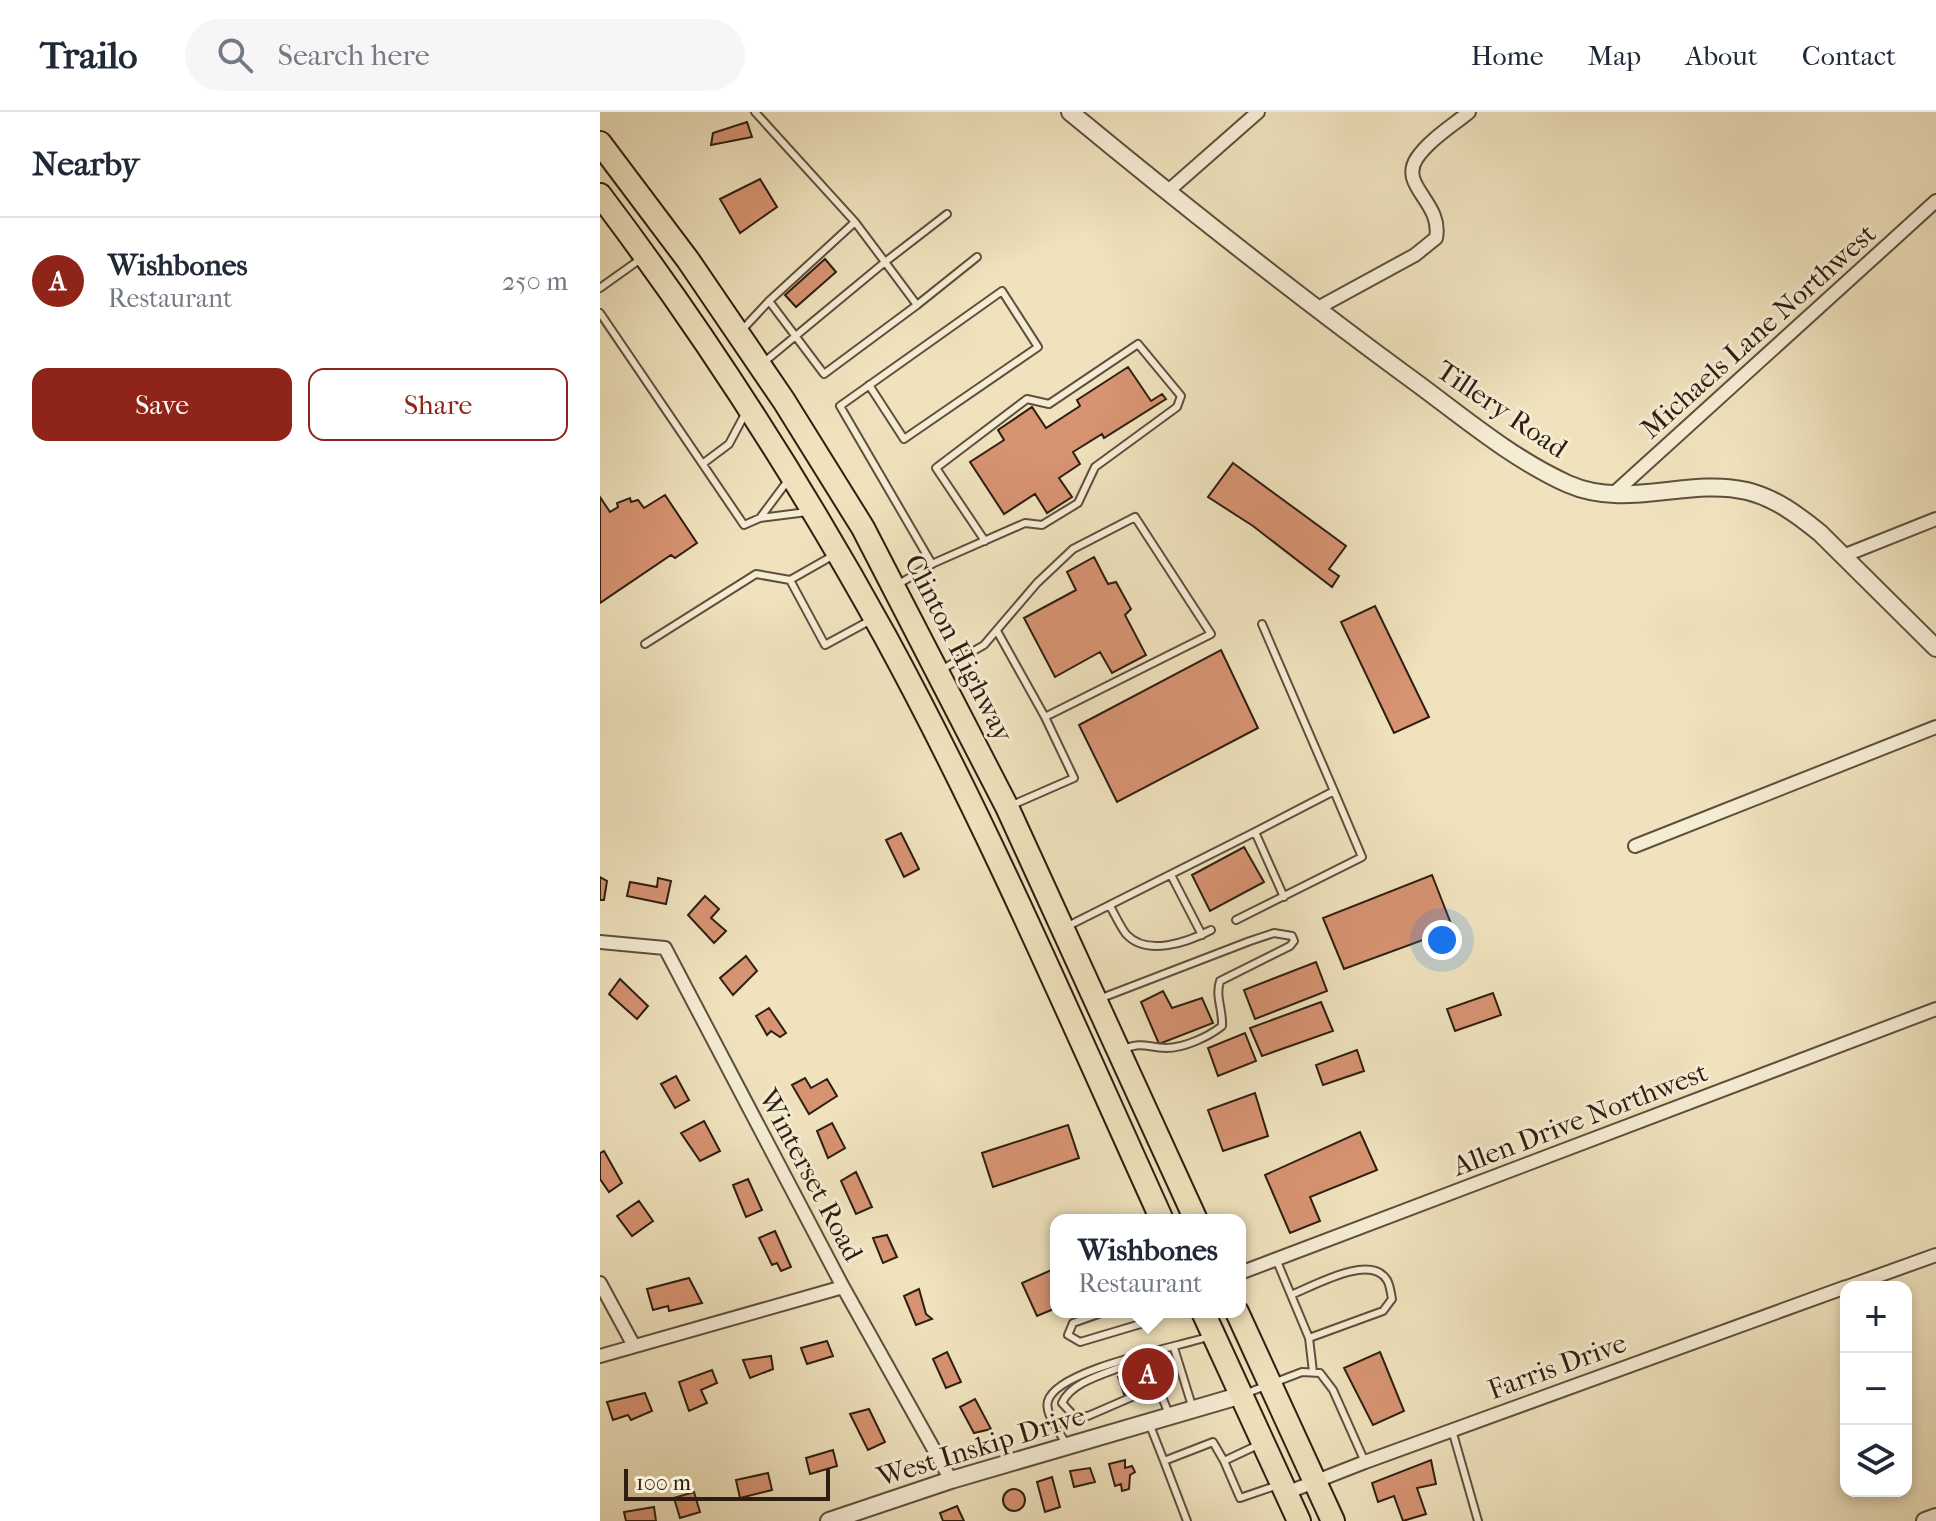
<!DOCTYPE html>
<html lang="en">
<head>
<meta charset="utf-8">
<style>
	body { margin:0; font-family:"IM FELL French Canon",serif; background:#f6f6f7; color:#1f2937 }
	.controls { position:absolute; right:24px; bottom:24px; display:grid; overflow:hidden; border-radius:16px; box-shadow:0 4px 12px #0003 }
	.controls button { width:72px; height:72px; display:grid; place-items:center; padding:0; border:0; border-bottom:2px solid #e0e1e3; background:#fff; color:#1f2937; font:40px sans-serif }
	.scale { position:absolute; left:24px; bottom:20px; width:206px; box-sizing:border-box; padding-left:8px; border:4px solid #2e1e11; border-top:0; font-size:22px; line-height:28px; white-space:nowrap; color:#2e1e11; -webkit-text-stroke:6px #f5ecd4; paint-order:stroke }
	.you { position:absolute; left:842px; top:828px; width:28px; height:28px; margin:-20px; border:6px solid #fff; border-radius:50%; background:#1a73e8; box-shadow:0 0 0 12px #1a73e833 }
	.badge { display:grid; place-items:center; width:52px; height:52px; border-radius:50%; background:#8f2418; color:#fff; font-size:26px; font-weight:700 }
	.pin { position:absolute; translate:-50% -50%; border:4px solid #fff; box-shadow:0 2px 8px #0006 }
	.popup { position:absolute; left:450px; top:1102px; width:196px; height:104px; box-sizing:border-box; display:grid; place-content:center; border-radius:16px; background:#fff; filter:drop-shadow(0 2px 6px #0005); font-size:26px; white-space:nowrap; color:#747a83 }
	.popup b { font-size:30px; color:#1f2937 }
	.popup::after { content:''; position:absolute; left:50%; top:100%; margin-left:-16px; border:16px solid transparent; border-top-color:#fff }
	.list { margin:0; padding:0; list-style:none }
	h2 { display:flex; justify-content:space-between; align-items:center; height:104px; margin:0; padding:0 32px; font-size:34px }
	h2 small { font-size:26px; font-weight:400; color:#747a83 }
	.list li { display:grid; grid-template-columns:52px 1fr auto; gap:24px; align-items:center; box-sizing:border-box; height:128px; padding:0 32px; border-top:2px solid #e0e1e3 }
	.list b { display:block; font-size:30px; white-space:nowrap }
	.list p { margin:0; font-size:26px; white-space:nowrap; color:#747a83 }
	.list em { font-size:26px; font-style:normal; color:#747a83 }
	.actions { display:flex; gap:16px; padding:24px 32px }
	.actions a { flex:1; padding:18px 0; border:2px solid #8f2418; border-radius:16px; text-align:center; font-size:28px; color:#8f2418 }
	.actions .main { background:#8f2418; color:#fff }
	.icon { flex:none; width:44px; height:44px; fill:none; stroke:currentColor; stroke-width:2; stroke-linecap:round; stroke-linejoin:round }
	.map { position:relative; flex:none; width:1336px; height:1409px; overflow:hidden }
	header { display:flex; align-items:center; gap:48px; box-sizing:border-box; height:112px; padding:0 40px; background:#fff; border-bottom:2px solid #e0e1e3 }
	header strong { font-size:38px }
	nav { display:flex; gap:44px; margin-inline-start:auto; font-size:28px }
	.search { width:560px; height:72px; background:#f6f6f7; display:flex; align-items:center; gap:20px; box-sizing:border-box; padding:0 28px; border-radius:44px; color:#747a83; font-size:30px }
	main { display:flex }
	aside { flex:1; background:#fff }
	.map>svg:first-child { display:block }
	.building { fill:#d79372; stroke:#2e1e11; stroke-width:2 }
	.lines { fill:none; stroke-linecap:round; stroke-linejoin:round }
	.service-casing { stroke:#5e4f3c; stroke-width:10 }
	.minor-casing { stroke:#5e4f3c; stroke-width:16 }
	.tertiary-casing { stroke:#5e4f3c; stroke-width:20 }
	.trunk-casing { stroke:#2e1e11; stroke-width:26 }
	.service { stroke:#f5ecd4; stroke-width:6 }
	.minor { stroke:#f5ecd4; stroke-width:12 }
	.tertiary { stroke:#f5ecd4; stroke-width:16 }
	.trunk { stroke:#efe2bd; stroke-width:22 }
	.labels { text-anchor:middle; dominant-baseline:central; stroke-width:6; stroke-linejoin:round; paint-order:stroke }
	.street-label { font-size:28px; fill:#2e1e11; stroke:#f5ecd4 }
</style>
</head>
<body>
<header>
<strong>Trailo</strong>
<div class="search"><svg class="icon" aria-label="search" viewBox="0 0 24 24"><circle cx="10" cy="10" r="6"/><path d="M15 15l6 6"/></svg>Search here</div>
<nav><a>Home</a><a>Map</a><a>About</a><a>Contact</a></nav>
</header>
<main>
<aside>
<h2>Nearby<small></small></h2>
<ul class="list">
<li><span class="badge">A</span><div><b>Wishbones</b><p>Restaurant</p></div><em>250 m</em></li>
</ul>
<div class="actions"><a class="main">Save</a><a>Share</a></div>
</aside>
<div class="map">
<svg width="1336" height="1409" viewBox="0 0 1336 1409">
	<rect width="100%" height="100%" fill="#efe2bd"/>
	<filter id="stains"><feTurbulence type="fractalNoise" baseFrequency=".0025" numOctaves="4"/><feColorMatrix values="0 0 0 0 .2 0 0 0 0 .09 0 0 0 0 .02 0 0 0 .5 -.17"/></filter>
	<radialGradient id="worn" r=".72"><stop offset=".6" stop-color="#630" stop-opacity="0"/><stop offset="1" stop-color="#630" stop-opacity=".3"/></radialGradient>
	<!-- building -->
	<path class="building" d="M147 10 152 25 111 33 113 21Z
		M160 67 177 95 140 121 120 87Z
		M225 147 236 160 196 195 185 183Z
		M528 255 551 289 562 282 566 287 504 326 502 322 473 340 480 352 459 366 472 385 447 401 435 382 404 402 370 350 404 328 398 318 432 295 446 316 480 294 477 288Z
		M633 351 746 434 729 457 739 464 732 475 653 414 608 385Z
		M65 383 97 431 75 446 71 443 0 491V385L10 400 18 395 17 391 30 386 31 390 38 388 44 396Z
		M494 445 508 472 516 470 531 497 525 503 546 543 512 561 500 540 455 565 424 506 476 478 467 460Z
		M775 494 829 605 794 621 741 510Z
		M621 538 658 616 517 690 479 613Z
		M301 721 319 757 304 765 286 728Z
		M644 735 664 770 610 799 592 763Z
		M832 763 853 817 744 857 723 806Z
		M0 765 7 769 4 788H0Z
		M58 766 71 769 66 792 27 784 30 770 57 775Z
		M105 784 119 797 111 806 126 819 114 831 88 803Z
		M146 844 157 859 133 883 120 866Z
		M716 850 727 879 655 907 644 878Z
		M20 867 48 894 37 907 9 882Z
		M563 879 572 896 602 886 613 911 559 932 541 890Z
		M893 881 901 903 855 919 847 897Z
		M721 890 733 919 662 944 650 916Z
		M169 896 186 921 180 925 171 919 167 923 156 904Z
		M645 921 656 949 618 964 608 936Z
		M757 938 764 959 723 973 716 953Z
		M76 964 89 988 75 996 61 972Z
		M205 966 211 976 227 967 237 984 209 1002 192 973Z
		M655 981 668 1024 623 1039 608 998Z
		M104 1009 120 1039 100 1049 81 1021Z
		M232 1011 245 1036 228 1046 217 1019Z
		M468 1013 479 1046 393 1075 382 1041Z
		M760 1020 777 1058 710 1085 720 1109 690 1121 665 1063Z
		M4 1039 22 1071 9 1080 0 1067V1041Z
		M256 1060 272 1095 256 1102 241 1069Z
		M148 1067 162 1098 146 1105 133 1073Z
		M39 1089 53 1109 32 1124 17 1104Z
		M175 1119 191 1155 181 1159 177 1151 172 1153 159 1126Z
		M287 1123 297 1145 283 1151 273 1126Z
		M456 1156V1196L437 1204 422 1171Z
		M89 1166 102 1191 69 1199 68 1194 53 1198 47 1177Z
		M319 1177 326 1202 332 1207 316 1213 304 1184Z
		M227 1229 233 1244 207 1252 201 1236Z
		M347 1240 361 1270 346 1276 333 1247Z
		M780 1240 804 1299 773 1313 744 1256Z
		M171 1244 173 1257 150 1266 143 1248Z
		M569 1246 576 1268 524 1282 518 1265 525 1259Z
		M112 1258 117 1271 101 1278 107 1291 89 1299 79 1270Z
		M45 1281 52 1299 31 1308 28 1303 13 1308 7 1290Z
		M375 1287 391 1317 374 1321 360 1295Z
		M269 1297 285 1330 268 1338 250 1302Z
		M233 1338 237 1354 210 1362 206 1346Z
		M525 1348V1356L532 1354 535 1360 530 1363 529 1377 522 1379 521 1372 515 1374 509 1352Z
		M831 1348 836 1372 817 1376 826 1402 803 1409 794 1384 778 1390 772 1371Z
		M490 1356 495 1370 474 1375 470 1359Z
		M168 1361 172 1378 140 1386 136 1368Z
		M452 1365 460 1395 445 1400 437 1370Z
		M403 1388a11 11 0 1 1 22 0a11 11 0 1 1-22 0Z
		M94 1380 100 1400 80 1406 74 1386Z
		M357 1394 364 1409H343L340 1401Z
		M54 1395 56 1409H26L24 1400Z"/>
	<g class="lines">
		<defs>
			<path id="service" d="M155 0 255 110
				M0 176 42 146
				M169 189 224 262 317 193 285 150 347 102
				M317 193 377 145
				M0 201 144 413 160 406 207 400
				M142 218 169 189 255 110 285 150 163 251
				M269 273 304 327 438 235 402 179 240 294 332 452
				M105 350 129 332 145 302
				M160 406 189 367
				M234 443 190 468 225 533 271 508
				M297 473 334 451 425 411 442 413 478 391 495 355 577 295 581 284 538 232 449 292 427 287 336 356 385 429
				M662 512 734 679
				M397 519 445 605
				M45 532 156 462 190 468
				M341 558 384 533 437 471 473 437 535 405 611 522 445 605 474 666 410 694
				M571 763 602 823
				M510 794C515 803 520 814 526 822 547 845 588 830 611 818
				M636 808 762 745 734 679 655 720
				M466 815 655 720 684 785
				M499 887 650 829 674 821 692 824 694 829 690 834 620 869C615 885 623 897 622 914 608 925 584 936 566 936 545 935 543 929 521 938
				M676 1147 709 1226 713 1260
				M691 1183C714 1174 770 1141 787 1168 790 1173 791 1182 792 1187L783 1199 709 1226
				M504 1200 473 1211 468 1223 480 1230 544 1211 545 1200
				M574 1236 593 1297
				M547 1243C524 1259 474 1264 462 1291L474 1304H488L548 1278 562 1285 569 1302
				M647 1281 702 1260 720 1261 733 1278 765 1350
				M549 1311 564 1349 613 1330 624 1349
				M852 1318 878 1409
				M660 1332 624 1349 640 1386 678 1373
				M467 1334C461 1321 444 1302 448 1289 457 1257 578 1235 611 1224
				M564 1349 587 1409"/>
			<path id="minor" d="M567 80 658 0
				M716 197 815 143 836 126C843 90 798 74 817 46 829 28 852 14 869 0
				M1012 383 1336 89
				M1243 444 1336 407
				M1035 734 1336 615
				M0 830 65 836 243 1175 351 1368
				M640 1161 1336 897
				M0 1171 33 1232
				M1247 1175 1336 1143
				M0 1244 243 1175
				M686 1381 765 1350 1246 1175"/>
			<path id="tertiary" d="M470 0C579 90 689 177 803 261 856 299 908 345 968 372 1027 398 1088 365 1147 379 1175 386 1198 403 1220 421L1336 536
				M229 1409 351 1368 642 1283
				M1325 1409 1336 1405"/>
			<path id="trunk" d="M0 31 88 148 184 289 263 416 407 695 596 1108
				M0 83C106 223 200 370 285 524 388 713 473 912 562 1108
				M603 1200 699 1409
				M637 1200 733 1409"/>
		</defs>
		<!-- service casing -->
		<use href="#service" class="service-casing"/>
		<!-- minor casing -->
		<use href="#minor" class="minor-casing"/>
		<!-- tertiary casing -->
		<use href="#tertiary" class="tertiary-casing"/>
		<!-- trunk casing -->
		<use href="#trunk" class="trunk-casing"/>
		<!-- service -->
		<use href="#service" class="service"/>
		<!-- minor -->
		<use href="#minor" class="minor"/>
		<!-- tertiary -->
		<use href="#tertiary" class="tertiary"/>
		<!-- trunk -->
		<use href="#trunk" class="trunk"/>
	</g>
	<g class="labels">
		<!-- street labels -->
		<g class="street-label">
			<text transform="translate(1158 219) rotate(-42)">Michaels Lane Northwest</text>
			<text transform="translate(902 297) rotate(34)">Tillery Road</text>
			<text transform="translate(359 536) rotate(63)">Clinton Highway</text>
			<text transform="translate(980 1007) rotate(-21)">Allen Drive Northwest</text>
			<text transform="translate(211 1063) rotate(62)">Winterset Road</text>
			<text transform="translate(957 1254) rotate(-20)">Farris Drive</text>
			<text transform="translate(381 1334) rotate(-17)">West Inskip Drive</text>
		</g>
	</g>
	<rect width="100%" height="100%" filter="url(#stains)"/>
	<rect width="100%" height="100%" fill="url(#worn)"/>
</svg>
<div class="controls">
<button>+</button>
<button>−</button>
<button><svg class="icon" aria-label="layers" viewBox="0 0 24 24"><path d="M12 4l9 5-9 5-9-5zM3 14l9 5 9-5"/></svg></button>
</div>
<div class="scale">100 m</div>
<div class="you"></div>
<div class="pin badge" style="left:548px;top:1262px">A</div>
<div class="popup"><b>Wishbones</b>Restaurant</div>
</div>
</main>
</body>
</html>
